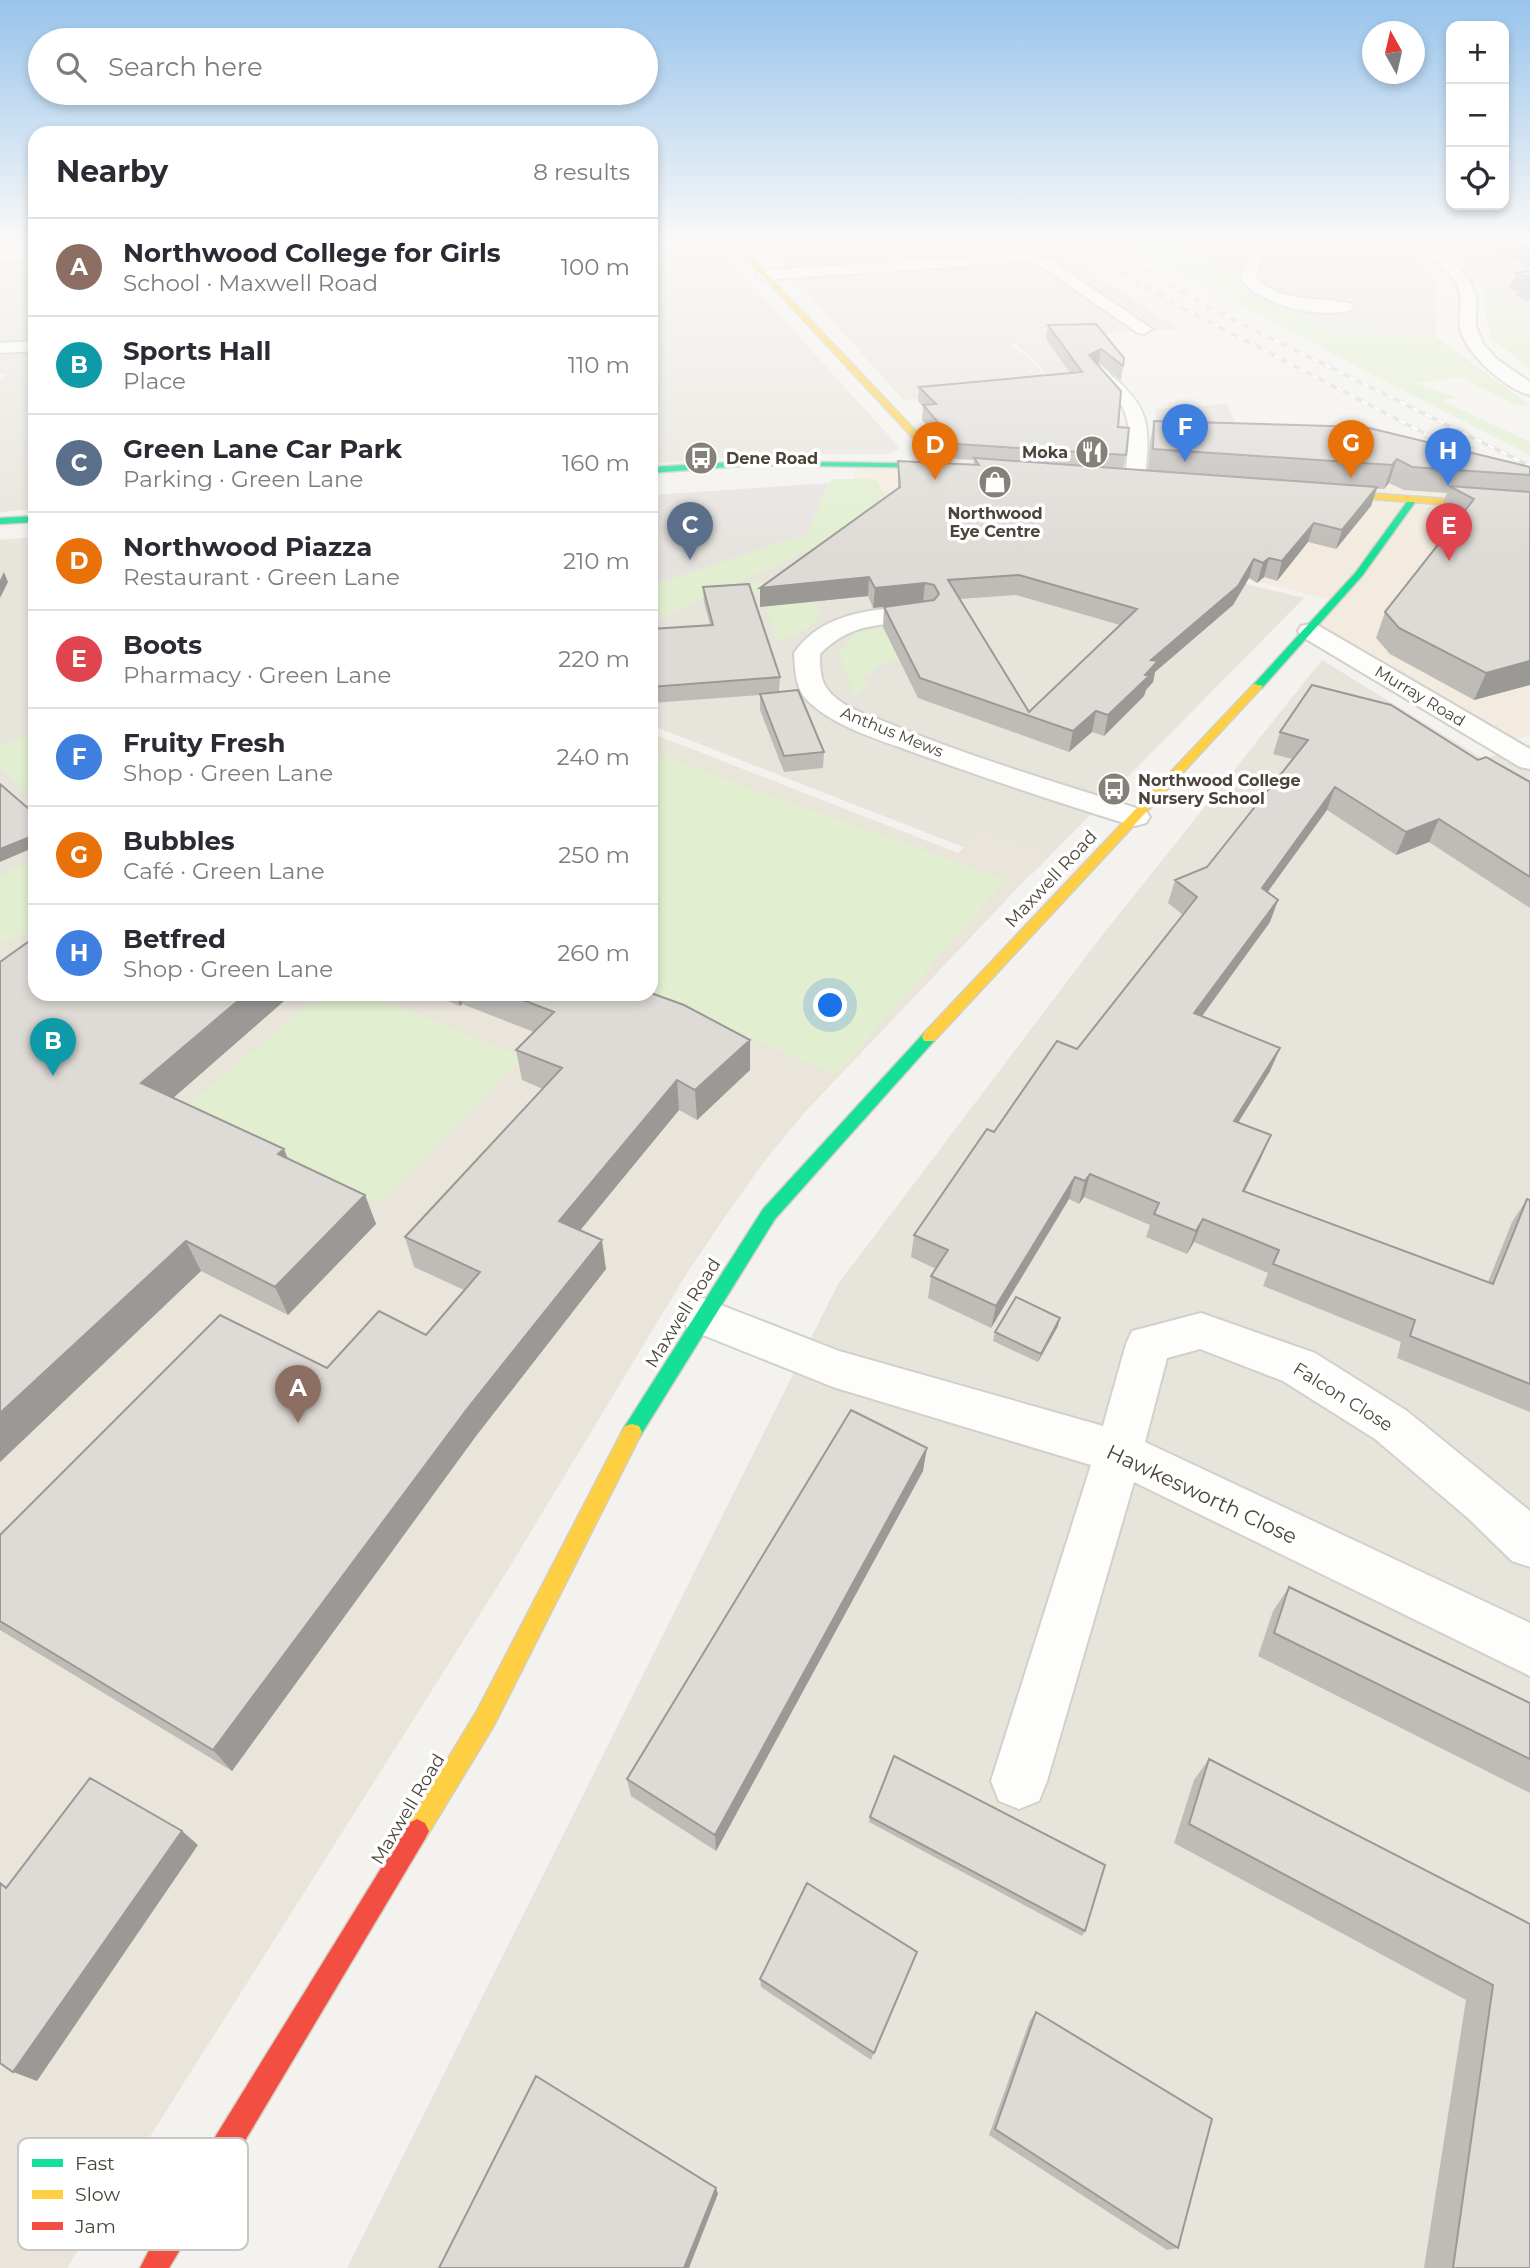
<!DOCTYPE html>
<html lang="en">
<head>
<meta charset="utf-8">
<style>
	body { margin:0; font-family:Montserrat,sans-serif; background:#f2f2f3; color:#2b2b33 }
	.controls { position:absolute; right:21px; top:21px; display:grid; overflow:hidden; border-radius:14px; box-shadow:0 4px 10px #0003 }
	.controls button { width:63px; height:63px; display:grid; place-items:center; padding:0; border:0; border-bottom:2px solid #e1e1e2; background:#fff; color:#2b2b33; font:35px sans-serif }
	.compass { position:absolute; left:1362px; top:21px; width:63px; height:63px; border-radius:50%; background:#fff; box-shadow:0 4px 10px #0003; rotate:352deg }
	.you { position:absolute; left:831px; top:1006px; width:24px; height:24px; margin:-18px; border:5px solid #fff; border-radius:50%; background:#1a73e8; box-shadow:0 0 0 10px #1a73e833 }
	.badge { display:grid; place-items:center; width:46px; height:46px; border-radius:50%; background:#111827; color:#fff; font-size:23px; font-weight:700 }
	.pin { position:absolute; translate:-50% -58px; filter:drop-shadow(0 2px 4px #0008) }
	.pin::after { content:''; position:absolute; top:37px; width:24px; height:21px; background:inherit; clip-path:polygon(0 0,100% 0,50% 100%) }
	.list { margin:0; padding:0; list-style:none }
	h2 { display:flex; justify-content:space-between; align-items:center; height:91px; margin:0; padding:0 28px; font-size:30px }
	h2 small { font-size:23px; font-weight:400; color:#7c7c81 }
	.list li { display:grid; grid-template-columns:46px 1fr auto; gap:21px; align-items:center; box-sizing:border-box; height:98px; padding:0 28px; border-top:2px solid #e1e1e2 }
	.list b { display:block; font-size:26px; white-space:nowrap }
	.list p { margin:0; font-size:23px; white-space:nowrap; color:#7c7c81 }
	.list em { font-size:23px; font-style:normal; color:#7c7c81 }
	.icon { flex:none; width:38px; height:38px; fill:none; stroke:currentColor; stroke-width:2; stroke-linecap:round; stroke-linejoin:round }
	.map { position:relative; flex:none; width:1530px; height:2268px; overflow:hidden }
	.search { position:absolute; background:#fff; box-shadow:0 4px 10px #0003; left:28px; top:28px; width:630px; height:77px; display:flex; align-items:center; gap:18px; box-sizing:border-box; padding:0 24px; border-radius:38px; color:#7c7c81; font-size:26px }
	.panel { position:absolute; background:#fff; box-shadow:0 4px 10px #0003; left:28px; top:126px; width:630px; height:875px; border-radius:21px }
	.map>svg:first-child { display:block }
	.residential { fill:#e7e4dc }
	.commercial { fill:#f3ebdf }
	.education { fill:#eae5da }
	.green { fill:#e1eecf }
	.parking { fill:#e6e3df }
	.lines { fill:none; stroke-linecap:round; stroke-linejoin:round }
	.street-casing { stroke:#d2d0cb; stroke-width:4 }
	.fast-casing { stroke:#d3cfc5; stroke-width:3 }
	.slow-casing { stroke:#d3cfc5; stroke-width:3 }
	.jam-casing { stroke:#d3cfc5; stroke-width:3 }
	.street { fill:#fdfdfc; fill-rule:evenodd }
	.fast { fill:#16e098; fill-rule:evenodd }
	.slow { fill:#ffcf43; fill-rule:evenodd }
	.jam { fill:#f24e42; fill-rule:evenodd }
	.rail-casing { stroke:#dbdbda; stroke-width:3.5 }
	.rail { stroke:#fff; stroke-width:2.5; stroke-dasharray:7; stroke-linecap:butt }
	.wall { fill:#bfbcb8; fill-rule:evenodd }
	.shaded-wall { fill:#9b9996 }
	.building { fill:#dedbd6; stroke:#9b9996; stroke-width:2; fill-rule:evenodd }
	.labels { text-anchor:middle; dominant-baseline:central; stroke-width:7; stroke-linejoin:round; paint-order:stroke }
	.far-poi-label { font-size:16px; font-weight:bold; fill:#4b4439; stroke:#fff; text-anchor:start }
	.far-street-label { font-size:16px; fill:#4b4439; stroke:#fff }
	.street-label { font-size:18px; fill:#4b4439; stroke:#fff }
	.near-street-label { font-size:21px; fill:#4b4439; stroke:#fff }
	.key { fill:#fff; stroke:#c9c7c4; stroke-width:2 }
	.key-label { font-size:19px; fill:#4b4439 }
</style>
</head>
<body>
<div class="map">
<svg width="1530" height="2268" viewBox="0 0 1530 2268">
	<rect width="100%" height="100%" fill="#f4f2ee"/>
	<!-- residential -->
	<path class="residential" d="M758 238H1032L1074 261 1178 329 1062 336 1011 344 1035 364 1053 386 903 400Z
		M1160 238H1397L1435 279 1436 337 1334 334Z
		M714 243 900 448 887 454H773L651 464V245Z
		M0 264 35 265V509L0 512V381L6 374H0Z
		M869 535 1083 544 1304 598 1032 874 651 725V622L817 546Z
		M35 537V880L0 895V540Z
		M1322 660 1483 759 1530 744V2268H347L838 1284 1100 938Z"/>
	<!-- commercial -->
	<path class="commercial" d="M969 415 1117 418 1155 437 1530 472V735L1502 744 1310 631 1335 601 1088 538 849 499 857 463 954 458 922 420Z"/>
	<!-- education -->
	<path class="education" d="M1530 238V370L1491 337 1479 279 1435 239Z
		M651 733 958 853 981 831 1048 856 805 1112 766 1159 729 1211 687 1273 506 1573 67 2268H0V942L35 930V994H651Z"/>
	<!-- green -->
	<path class="green" d="M1117 238H1160L1334 334 1436 337 1530 405H1516L1460 377 1416 383 1455 397 1443 401 1530 442V455L1352 364Z
		M1502 298 1527 313 1512 332 1530 343V370L1491 337 1482 300Z
		M833 479H876L887 499 843 526 869 535 817 546 651 622V586L807 534 829 483Z
		M762 581 793 604 817 602 820 617 805 630 777 642 763 598 747 585Z
		M880 622 899 659 887 661 863 677 867 685 855 696 839 654 855 634Z
		M35 732V799L0 767V746Z
		M651 752 1006 880 835 1075 651 994Z
		M35 859V930L0 942V876Z
		M321 994H369L523 1057 378 1204 182 1110Z"/>
	<!-- parking -->
	<path class="parking" d="M1046 339 1063 363 1078 377 1055 387 1038 364 1016 344Z
		M1227 404 1238 429 1157 427 1155 409Z
		M829 483 807 534 651 586V495Z"/>
	<g class="lines">
		<defs>
			<path id="street" d="M1264 238 1271 248 1261 262 1256 278C1285 305 1317 295 1352 304L1354 307 1352 310C1319 319 1262 306 1240 279L1247 262 1257 248 1251 239Z
				M1410 238H1426L1457 265 1470 281 1476 297V326L1483 344 1498 360 1530 382V395C1505 389 1463 352 1460 326 1458 312 1464 297 1456 283 1445 265 1424 254 1410 238Z
				M0 253 35 254V262L0 261Z
				M1024 254 1048 258 1152 329 1144 334 1138 333 1039 265 1024 262 764 280 756 275 764 270Z
				M35 341V351L0 353V343Z
				M1098 365C1106 367 1108 373 1114 378 1153 411 1149 431 1145 478L1142 482H1128L1125 478C1127 452 1136 419 1116 398 1107 388 1096 382 1089 370Z
				M923 605 932 607 935 612 932 617C887 628 855 618 820 654 820 666 820 681 828 690 843 709 872 716 893 725 976 759 1061 784 1146 811L1150 817 1146 823 1135 826 1124 823C1056 802 988 779 921 755 884 741 834 728 806 699 795 687 795 668 794 653 824 610 876 610 923 605Z
				M1310 624 1319 626 1530 749V769L1520 767 1301 636 1298 631 1301 626Z
				M703 1298 839 1351 1103 1426 1126 1344 1132 1331 1201 1313 1315 1353 1407 1411 1530 1511V1567L1512 1561 1469 1519 1375 1439 1283 1381 1200 1349 1167 1358 1145 1442 1530 1623V1676L1134 1482 1047 1781 1039 1801 1019 1809 999 1801 991 1781 1091 1465 833 1387 688 1329 681 1316 688 1303Z"/>
			<path id="fast" d="M752 461 952 464 956 466 952 468 752 465 651 473V467Z
				M1409 499 1416 501 1362 576 1262 688H1254V684L1356 572Z
				M35 516V522L0 524V518Z
				M929 1032 936 1037 934 1041 775 1219 639 1438 632 1440 625 1438 622 1432 625 1426 763 1209 924 1033Z"/>
			<path id="slow" d="M727 238H733L947 464V468H941Z
				M1323 490 1530 505V511L1320 495 1319 493Z
				M1254 684 1263 686 934 1041H924L922 1037 924 1033Z
				M632 1424 639 1426 642 1432 493 1727 425 1839 417 1843 409 1839 405 1831 409 1823 477 1711 625 1426Z"/>
			<path id="jam" d="M417 1819 425 1823 429 1831 425 1839 169 2268H140L167 2215 409 1823Z"/>
		</defs>
		<!-- street casing -->
		<use href="#street" class="street-casing"/>
		<!-- fast casing -->
		<use href="#fast" class="fast-casing"/>
		<!-- slow casing -->
		<use href="#slow" class="slow-casing"/>
		<!-- jam casing -->
		<use href="#jam" class="jam-casing"/>
		<!-- street -->
		<use href="#street" class="street"/>
		<!-- fast -->
		<use href="#fast" class="fast"/>
		<!-- slow -->
		<use href="#slow" class="slow"/>
		<!-- jam -->
		<use href="#jam" class="jam"/>
		<defs>
			<path id="rail" d="M1068 238 1173 303 1468 456
				M1091 238 1214 310 1530 466"/>
		</defs>
		<!-- rail casing -->
		<use href="#rail" class="rail-casing"/>
		<!-- rail -->
		<use href="#rail" class="rail"/>
	</g>
	<!-- wall -->
	<path class="wall" d="M1477 238H1530V267L1475 243Z
		M1530 271V302L1516 296 1518 291 1510 288 1516 273Z
		M1096 324 1123 366 1121 381 1099 363 1096 364 1126 455 1123 469 1148 470 1150 443 1154 421 1530 467V685L1474 700 1390 654 1376 638 1385 612 1458 520 1440 510 1447 493 1404 490 1389 483 1384 489H1377L1371 506 1336 549 1308 542 1277 581 1264 577 1257 583 1249 578 1233 605 1155 672 1153 682 1146 690 1144 696 1104 736 1092 732 1069 752 918 698 883 627 884 607 901 605 873 608 868 596 760 607 898 488V461L973 464 974 460 956 459 922 420 923 406 918 401 919 387 1070 373 1046 339 1048 325ZM1016 595 1120 625 1029 712 960 599Z
		M703 587 780 677 779 692 824 752 823 768 784 772 760 710V695L651 703V629L710 625 704 602Z
		M1280 732 1478 760 1530 782V908L1429 842 1396 855 1327 810 1267 892 1278 900 1270 922 1201 1016 1280 1048 1270 1071 1238 1123 1261 1158 1245 1191 1488 1282 1512 1222 1527 1199 1530 1200V1412L1397 1358 1401 1342 1263 1286 1268 1273 1194 1242 1187 1254 1146 1237 1150 1225 1084 1197 1079 1204 1069 1199 991 1328 928 1298 931 1276 936 1269 911 1257 914 1235 994 1132 1077 1049 1183 915 1168 903 1175 880 1207 867 1292 759 1273 754Z
		M0 962 35 994H292L173 1098 288 1159 365 1195 376 1224 288 1315 201 1271 0 1462Z
		M431 994H651L750 1040V1070L697 1120 679 1110 580 1230 606 1269 476 1436 232 1771 0 1630V1535L327 1368 426 1335 464 1290 414 1267 405 1237 543 1089 522 1080 516 1050 534 1032 462 1004 460 1006Z
		M1058 1326 1038 1362 993 1341 995 1332Z
		M923 1471 716 1851 631 1796 627 1779Z
		M1289 1587 1530 1703V1793L1258 1656 1273 1611Z
		M1209 1759 1530 1924V2268H1424L1466 2000 1174 1843 1194 1780Z
		M870 1817 1085 1931 1082 1936 869 1822Z
		M913 1960 871 2060 761 1987 760 1979Z
		M1036 2012 1178 2248 1167 2250 989 2135 1030 2020Z"/>
	<!-- shaded-wall -->
	<path class="shaded-wall" d="M1101 349 1099 363 1086 369 1089 355Z
		M1397 459 1389 483 1384 489 1392 465Z
		M1377 487 1371 506 1336 549 1342 530Z
		M1314 523 1308 542 1277 581 1282 561Z
		M1269 558 1264 577 1257 583 1263 563Z
		M1254 559 1249 578 1233 605 1155 672 1153 682 1146 690 1144 696 1104 736 1108 715 1151 660Z
		M4 572 8 582 0 598V580Z
		M869 577 868 596 760 607V588Z
		M925 583 923 602 873 608 875 588Z
		M1530 661V685L1474 700 1486 673Z
		M1096 711 1092 732 1069 752 1073 731Z
		M1335 787 1327 810 1254 911 1262 888Z
		M29 809 35 822V832Z
		M1439 819 1429 842 1396 855 1406 832Z
		M35 835V847L0 862V849Z
		M1278 900 1270 922 1187 1037 1194 1013Z
		M246 994H292L156 1113 141 1083Z
		M457 994H460L462 1004 460 1006Z
		M750 1040V1070L697 1120 695 1090Z
		M1280 1048 1270 1071 1225 1144 1234 1121Z
		M677 1080 679 1110 564 1250 559 1221Z
		M1271 1135 1261 1158 1233 1213 1243 1191Z
		M284 1149 296 1179 278 1154Z
		M1090 1174 1084 1197 1079 1204 1085 1181Z
		M1075 1177 1069 1199 991 1328 996 1306Z
		M365 1195 376 1224 288 1315 275 1287Z
		M1203 1219 1194 1242 1187 1254 1196 1231Z
		M602 1240 606 1269 476 1436 232 1771 213 1750 467 1409Z
		M186 1241 201 1271 0 1462V1413Z
		M1060 1318 1058 1326 1038 1362 1041 1354Z
		M927 1448 923 1471 716 1851 715 1835Z
		M182 1831 198 1845 37 2081 13 2072Z
		M716 2188 718 2194 689 2268H684Z"/>
	<!-- building -->
	<path class="building" d="M1504 238H1530V249Z
		M1530 271V279L1516 273Z
		M1530 279V283L1522 280Z
		M1096 324 1124 358 1123 366 1101 349 1089 355 1121 391 1118 427 1129 428 1126 455 957 444 923 405 936 404 919 387 1082 372 1048 325Z
		M1154 421 1365 427 1530 467V475L1412 467 1397 459 1392 465 1153 449Z
		M974 458 1377 487 1342 530 1314 523 1282 561 1269 558 1263 563 1254 559 1238 586 1151 660 1158 661 1145 675 1149 676 1108 715 1096 711 1073 731 920 678 884 607 934 600 939 594 934 585 925 583 875 588 869 577 760 588 900 487 898 461 979 465ZM1019 575 1137 609 1029 712 948 580Z
		M1449 486 1530 492V661L1486 673 1399 628 1385 612 1474 499Z
		M749 584 780 677 651 687V629L713 625 703 587Z
		M1312 685 1391 705 1478 760 1486 757 1530 782V877L1439 819 1406 832 1335 787 1262 888 1278 900 1194 1013 1280 1048 1234 1121 1271 1135 1243 1191 1493 1284 1527 1199 1530 1200V1384L1410 1336 1415 1320 1273 1264 1279 1250 1203 1219 1196 1231 1154 1214 1159 1203 1090 1174 1085 1181 1075 1177 996 1306 931 1276 948 1250 914 1235 987 1129 994 1132 1057 1041 1077 1049 1197 897 1175 880 1207 867 1308 740 1280 732Z
		M798 690 824 752 784 756 760 694Z
		M0 784 29 809 35 832V835L0 849Z
		M35 937V994H246L141 1083 284 1149 278 1154 365 1195 275 1287 186 1241 0 1413V962Z
		M651 993 684 1005 750 1040 695 1090 677 1080 559 1221 602 1240 467 1409 213 1750 0 1621V1535L220 1315 327 1368 379 1311 426 1335 480 1272 405 1237 562 1068 516 1050 554 1012 507 994Z
		M1016 1297 1060 1318 1041 1354 995 1332Z
		M851 1410 927 1448 715 1835 627 1779Z
		M1289 1587 1530 1703V1759L1274 1633Z
		M894 1756 1105 1865 1085 1931 870 1817Z
		M1209 1759 1530 1924V2268H1453L1493 1985 1189 1824Z
		M90 1778 182 1831 13 2072 0 2063V1883L6 1888Z
		M807 1883 917 1952 874 2053 760 1979Z
		M1036 2012 1212 2119 1178 2248 995 2129Z
		M536 2076 716 2188 684 2268H439Z"/>
	<!-- sky -->
	<linearGradient id="sky" x2="0" y2="1"><stop stop-color="#98c4ec"/><stop offset="0.43" stop-color="#faf9f7"/><stop offset="1" stop-color="#faf9f7" stop-opacity="0"/></linearGradient>
	<rect width="1530" height="556" fill="url(#sky)"/>
	<!-- icons -->
	<defs>
		<symbol id="restaurant-disc" viewBox="-11 -11 22 22"><circle r="9.5" fill="#868178" stroke="#fff"/><path d="M-5-6h1v4h1v-4h1v4h1v-4h1v5L-1.5 .5V6h-2V.5L-5-1ZM5-6V6H3V1.5H1.5Q1.5-4 5-6Z" fill="#fff"/></symbol>
		<symbol id="bus-disc" viewBox="-11 -11 22 22"><circle r="9.5" fill="#868178" stroke="#fff"/><path d="M-5-6H5V4H4V6H2V4H-2V6H-4V4H-5ZM-3.5-4V0h7V-4ZM-3.5 1.2v1.5H-2V1.2ZM2 1.2v1.5H3.5V1.2Z" fill="#fff"/></symbol>
		<symbol id="shop-disc" viewBox="-11 -11 22 22"><circle r="9.5" fill="#868178" stroke="#fff"/><path d="M-5-2.5h2.3a2.7 3.5 0 0 1 5.4 0H5L5.5 6h-11ZM-1.5-2.5h3a1.5 2.3 0 0 0-3 0Z" fill="#fff"/></symbol>
	</defs>
	<g fill-rule="evenodd">
		<use href="#restaurant-disc" x="1073" y="433" width="38" height="38"/>
		<use href="#bus-disc" x="682" y="439" width="38" height="38"/>
		<use href="#shop-disc" x="976" y="463" width="38" height="38"/>
		<use href="#bus-disc" x="1095" y="770" width="38" height="38"/>
	</g>
	<g class="labels">
		<!-- far-poi labels -->
		<g class="far-poi-label">
			<text x="1068" y="452" text-anchor="end">Moka</text>
			<text x="726" y="458">Dene Road</text>
			<text x="995" y="513" text-anchor="middle">Northwood<tspan x="995" dy="18">Eye Centre</tspan></text>
			<text x="1138" y="780">Northwood College<tspan x="1138" dy="18">Nursery School</tspan></text>
		</g>
		<!-- far-street labels -->
		<g class="far-street-label">
			<text transform="translate(1420 696) rotate(31)">Murray Road</text>
			<text transform="translate(892 732) rotate(22)">Anthus Mews</text>
		</g>
		<!-- street labels -->
		<g class="street-label">
			<text transform="translate(1051 879) rotate(-47)">Maxwell Road</text>
			<text transform="translate(683 1313) rotate(-58)">Maxwell Road</text>
			<text transform="translate(1343 1397) rotate(32)">Falcon Close</text>
			<text transform="translate(408 1809) rotate(-59)">Maxwell Road</text>
		</g>
		<!-- near-street labels -->
		<g class="near-street-label">
			<text transform="translate(1202 1494) rotate(25)">Hawkesworth Close</text>
		</g>
	</g>
	<!-- legend -->
	<rect x="18" y="2138" width="230" height="112" rx="10" class="key"/>
	<rect x="32" y="2159" width="31" height="8" fill="#16e098"/>
	<rect x="32" y="2190" width="31" height="9" fill="#ffcf43"/>
	<rect x="32" y="2222" width="31" height="8" fill="#f24e42"/>
	<g class="key-label">
		<text x="75" y="2170">Fast</text>
		<text x="75" y="2201">Slow</text>
		<text x="75" y="2233">Jam</text>
	</g>
</svg>
<div class="controls">
<button>+</button>
<button>−</button>
<button><svg class="icon" aria-label="locate" viewBox="0 0 24 24"><circle cx="12" cy="12" r="6"/><path d="M12 2v4M12 18v4M2 12h4M18 12h4"/></svg></button>
</div>
<svg class="compass" viewBox="-18 -18 36 36"><path d="M0-13l5 13h-10z" fill="#e53935"/><path d="M0 13l5-13h-10z" fill="#7c7c81"/></svg>
<div class="you"></div>
<div class="pin badge" style="left:298px;top:1423px;background:#8d6e63">A</div>
<div class="pin badge" style="left:53px;top:1076px;background:#0f9aa8">B</div>
<div class="pin badge" style="left:690px;top:560px;background:#5c6f8a">C</div>
<div class="pin badge" style="left:935px;top:480px;background:#e8710a">D</div>
<div class="pin badge" style="left:1449px;top:561px;background:#e0444e">E</div>
<div class="pin badge" style="left:1185px;top:462px;background:#3f7fe0">F</div>
<div class="pin badge" style="left:1351px;top:478px;background:#e8710a">G</div>
<div class="pin badge" style="left:1448px;top:486px;background:#3f7fe0">H</div>
<div class="search"><svg class="icon" aria-label="search" viewBox="0 0 24 24"><circle cx="10" cy="10" r="6"/><path d="M15 15l6 6"/></svg>Search here</div>
<section class="panel">
<h2>Nearby<small>8 results</small></h2>
<ul class="list">
<li><span class="badge" style="background:#8d6e63">A</span><div><b>Northwood College for Girls</b><p>School · Maxwell Road</p></div><em>100 m</em></li>
<li><span class="badge" style="background:#0f9aa8">B</span><div><b>Sports Hall</b><p>Place</p></div><em>110 m</em></li>
<li><span class="badge" style="background:#5c6f8a">C</span><div><b>Green Lane Car Park</b><p>Parking · Green Lane</p></div><em>160 m</em></li>
<li><span class="badge" style="background:#e8710a">D</span><div><b>Northwood Piazza</b><p>Restaurant · Green Lane</p></div><em>210 m</em></li>
<li><span class="badge" style="background:#e0444e">E</span><div><b>Boots</b><p>Pharmacy · Green Lane</p></div><em>220 m</em></li>
<li><span class="badge" style="background:#3f7fe0">F</span><div><b>Fruity Fresh</b><p>Shop · Green Lane</p></div><em>240 m</em></li>
<li><span class="badge" style="background:#e8710a">G</span><div><b>Bubbles</b><p>Café · Green Lane</p></div><em>250 m</em></li>
<li><span class="badge" style="background:#3f7fe0">H</span><div><b>Betfred</b><p>Shop · Green Lane</p></div><em>260 m</em></li>
</ul>
</section>
</div>
</body>
</html>
